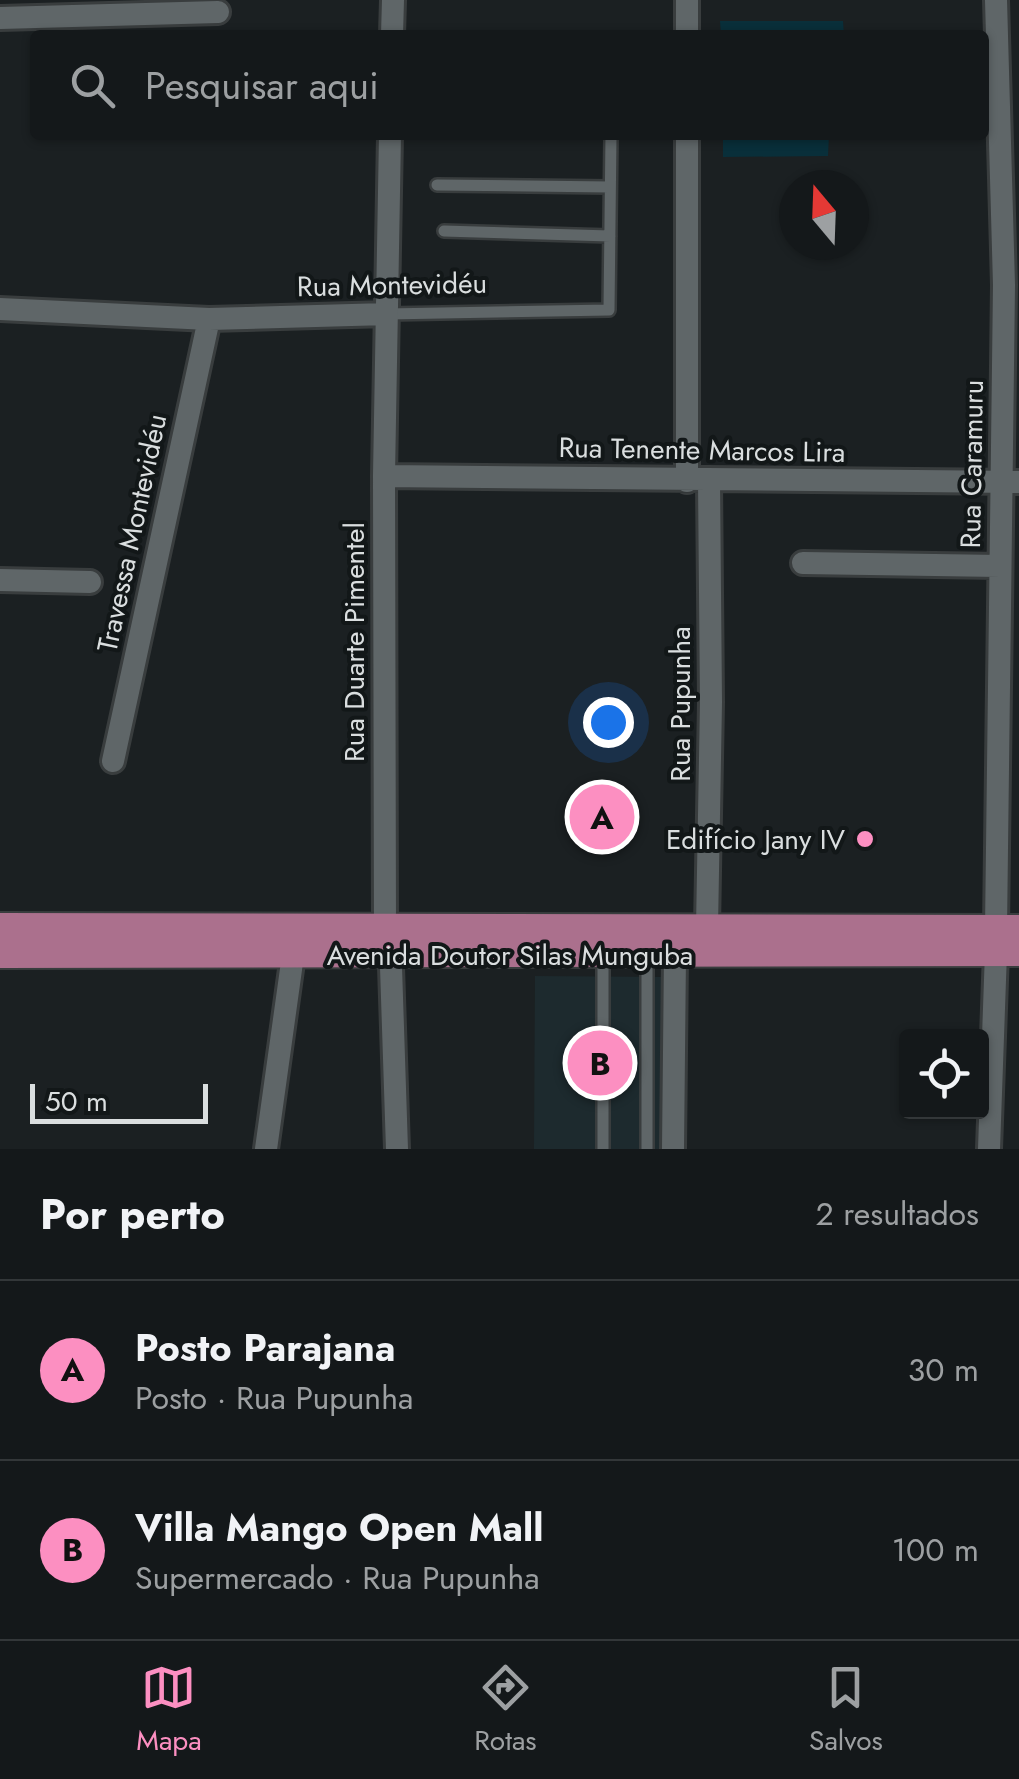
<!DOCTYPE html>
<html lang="pt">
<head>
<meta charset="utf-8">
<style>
	body { margin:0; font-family:Jost,sans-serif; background:#212527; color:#f1f3f6 }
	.controls { position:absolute; right:30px; bottom:30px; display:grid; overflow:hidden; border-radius:10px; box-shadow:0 2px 8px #0004 }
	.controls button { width:90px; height:90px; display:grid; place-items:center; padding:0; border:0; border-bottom:2px solid #333739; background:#14181a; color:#f1f3f6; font:50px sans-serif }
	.compass { position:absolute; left:779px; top:170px; width:90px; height:90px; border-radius:50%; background:#14181a; box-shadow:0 2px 8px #0004; rotate:341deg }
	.scale { position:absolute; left:30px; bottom:25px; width:178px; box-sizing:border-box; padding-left:10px; border:5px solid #dadedf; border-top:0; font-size:28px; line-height:35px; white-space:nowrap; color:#dadedf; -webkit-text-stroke:8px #121718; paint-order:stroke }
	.you { position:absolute; left:608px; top:722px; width:35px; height:35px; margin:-25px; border:8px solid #fff; border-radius:50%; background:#1a73e8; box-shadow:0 0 0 15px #1a73e833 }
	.badge { display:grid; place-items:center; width:65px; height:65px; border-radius:50%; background:#fc8fc1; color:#111; font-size:32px; font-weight:700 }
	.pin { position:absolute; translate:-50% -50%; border:5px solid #fff; box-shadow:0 2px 10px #0006 }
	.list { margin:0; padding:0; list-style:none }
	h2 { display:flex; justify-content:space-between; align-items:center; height:130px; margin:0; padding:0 40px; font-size:42px }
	h2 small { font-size:32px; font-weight:400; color:#9da0a2 }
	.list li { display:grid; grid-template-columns:65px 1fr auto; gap:30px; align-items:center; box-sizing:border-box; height:180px; padding:0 40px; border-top:2px solid #333739 }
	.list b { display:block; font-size:38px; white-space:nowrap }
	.list p { margin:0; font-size:32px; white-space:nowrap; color:#9da0a2 }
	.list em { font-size:32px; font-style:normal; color:#9da0a2 }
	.icon { flex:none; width:55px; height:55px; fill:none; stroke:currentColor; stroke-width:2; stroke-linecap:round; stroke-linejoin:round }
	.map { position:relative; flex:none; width:1019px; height:1149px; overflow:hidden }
	.search { position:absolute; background:#14181a; box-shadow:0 2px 8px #0004; left:30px; right:30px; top:30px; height:110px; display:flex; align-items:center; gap:25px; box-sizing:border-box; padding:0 35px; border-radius:10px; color:#9da0a2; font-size:38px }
	.sheet { height:490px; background:#14181a }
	nav { display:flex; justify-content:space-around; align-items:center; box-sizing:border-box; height:140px; border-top:2px solid #333739; background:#14181a; font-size:28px; color:#9da0a2 }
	nav a { display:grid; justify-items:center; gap:5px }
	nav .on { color:#fc8fc1 }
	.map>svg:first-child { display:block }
	.built { fill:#1d2a2e }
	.green { fill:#092f3a }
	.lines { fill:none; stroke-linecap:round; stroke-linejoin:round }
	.service-casing { stroke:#393d3e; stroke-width:16 }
	.minor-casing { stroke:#393d3e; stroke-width:28 }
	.primary-casing { stroke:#393d3e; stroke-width:32 }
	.service { stroke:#5f6668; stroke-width:11 }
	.minor { stroke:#5f6668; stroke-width:22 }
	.primary { stroke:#ab708d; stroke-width:28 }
	.poi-dot { fill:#fc8fc1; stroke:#121718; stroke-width:4 }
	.labels { text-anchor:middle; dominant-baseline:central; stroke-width:8; stroke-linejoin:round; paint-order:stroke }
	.street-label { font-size:28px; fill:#dadedf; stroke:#121718 }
	.poi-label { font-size:28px; fill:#dadedf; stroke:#121718; text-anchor:end }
</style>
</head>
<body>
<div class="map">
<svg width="1019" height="1149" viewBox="0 0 1019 1149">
	<rect width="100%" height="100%" fill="#1b2022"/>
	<!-- built -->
	<path class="built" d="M535 976 665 977 667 1149H534Z"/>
	<!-- green -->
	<path class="green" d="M720 21H843L844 35H721Z
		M723 135H829L828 156 723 157Z"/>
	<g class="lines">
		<defs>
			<path id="service" d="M437 185 610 187
				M444 231 610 236
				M387 314 609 310 611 135
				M603 955V1149
				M647 1149V955"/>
			<path id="minor" d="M687 0V35
				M0 18 218 12
				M392 35 393 0
				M390 135 384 476 385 928 391 967 397 1149
				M687 135V481
				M0 309 209 319 387 314
				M384 476 1019 482
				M803 563 1000 566
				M0 580 90 582
				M113 761 209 319
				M707 928 711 702 709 481
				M996 929 1004 285 996 0
				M266 1149 293 955
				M673 1149 675 955
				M989 1149 996 952"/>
			<path id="primary" d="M0 927 1019 929
				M0 954 1019 952"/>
		</defs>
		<!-- service casing -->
		<use href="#service" class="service-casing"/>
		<!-- minor casing -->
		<use href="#minor" class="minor-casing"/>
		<!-- primary casing -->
		<use href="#primary" class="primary-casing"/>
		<!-- service -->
		<use href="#service" class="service"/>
		<!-- minor -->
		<use href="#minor" class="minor"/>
		<!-- primary -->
		<use href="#primary" class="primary"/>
	</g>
	<!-- markers -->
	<circle class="poi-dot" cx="865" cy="839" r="10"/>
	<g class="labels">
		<!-- street labels -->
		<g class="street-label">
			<text transform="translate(392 285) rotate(-1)">Rua Montevidéu</text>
			<text transform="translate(702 450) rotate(1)">Rua Tenente Marcos Lira</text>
			<text transform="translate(972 464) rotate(-89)">Rua Caramuru</text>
			<text transform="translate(132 533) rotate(-78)">Travessa Montevidéu</text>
			<text transform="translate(354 642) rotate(-90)">Rua Duarte Pimentel</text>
			<text transform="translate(680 704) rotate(-90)">Rua Pupunha</text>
			<text x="510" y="955">Avenida Doutor Silas Munguba</text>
		</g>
		<!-- poi labels -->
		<g class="poi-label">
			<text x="845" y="839">Edifício Jany IV</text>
		</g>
	</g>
</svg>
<div class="controls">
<button><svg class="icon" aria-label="locate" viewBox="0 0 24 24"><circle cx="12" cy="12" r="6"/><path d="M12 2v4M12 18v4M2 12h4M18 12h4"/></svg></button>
</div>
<svg class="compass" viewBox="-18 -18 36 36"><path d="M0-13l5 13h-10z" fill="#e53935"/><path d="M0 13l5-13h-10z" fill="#9da0a2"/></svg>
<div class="scale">50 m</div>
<div class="you"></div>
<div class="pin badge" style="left:602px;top:817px">A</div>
<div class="pin badge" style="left:600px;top:1063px">B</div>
<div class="search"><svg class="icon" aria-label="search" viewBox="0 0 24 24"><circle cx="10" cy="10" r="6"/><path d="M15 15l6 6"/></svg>Pesquisar aqui</div>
</div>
<section class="sheet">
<h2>Por perto<small>2 resultados</small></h2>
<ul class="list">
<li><span class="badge">A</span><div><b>Posto Parajana</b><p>Posto · Rua Pupunha</p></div><em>30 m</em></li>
<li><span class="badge">B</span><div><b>Villa Mango Open Mall</b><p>Supermercado · Rua Pupunha</p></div><em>100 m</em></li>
</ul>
</section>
<nav>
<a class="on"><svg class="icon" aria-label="map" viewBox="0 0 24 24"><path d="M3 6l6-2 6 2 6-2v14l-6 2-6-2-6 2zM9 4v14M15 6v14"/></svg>Mapa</a>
<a><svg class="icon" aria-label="directions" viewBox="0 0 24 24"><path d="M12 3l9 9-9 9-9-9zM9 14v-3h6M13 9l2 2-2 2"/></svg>Rotas</a>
<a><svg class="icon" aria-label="saved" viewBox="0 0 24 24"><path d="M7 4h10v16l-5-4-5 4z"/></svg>Salvos</a>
</nav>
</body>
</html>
